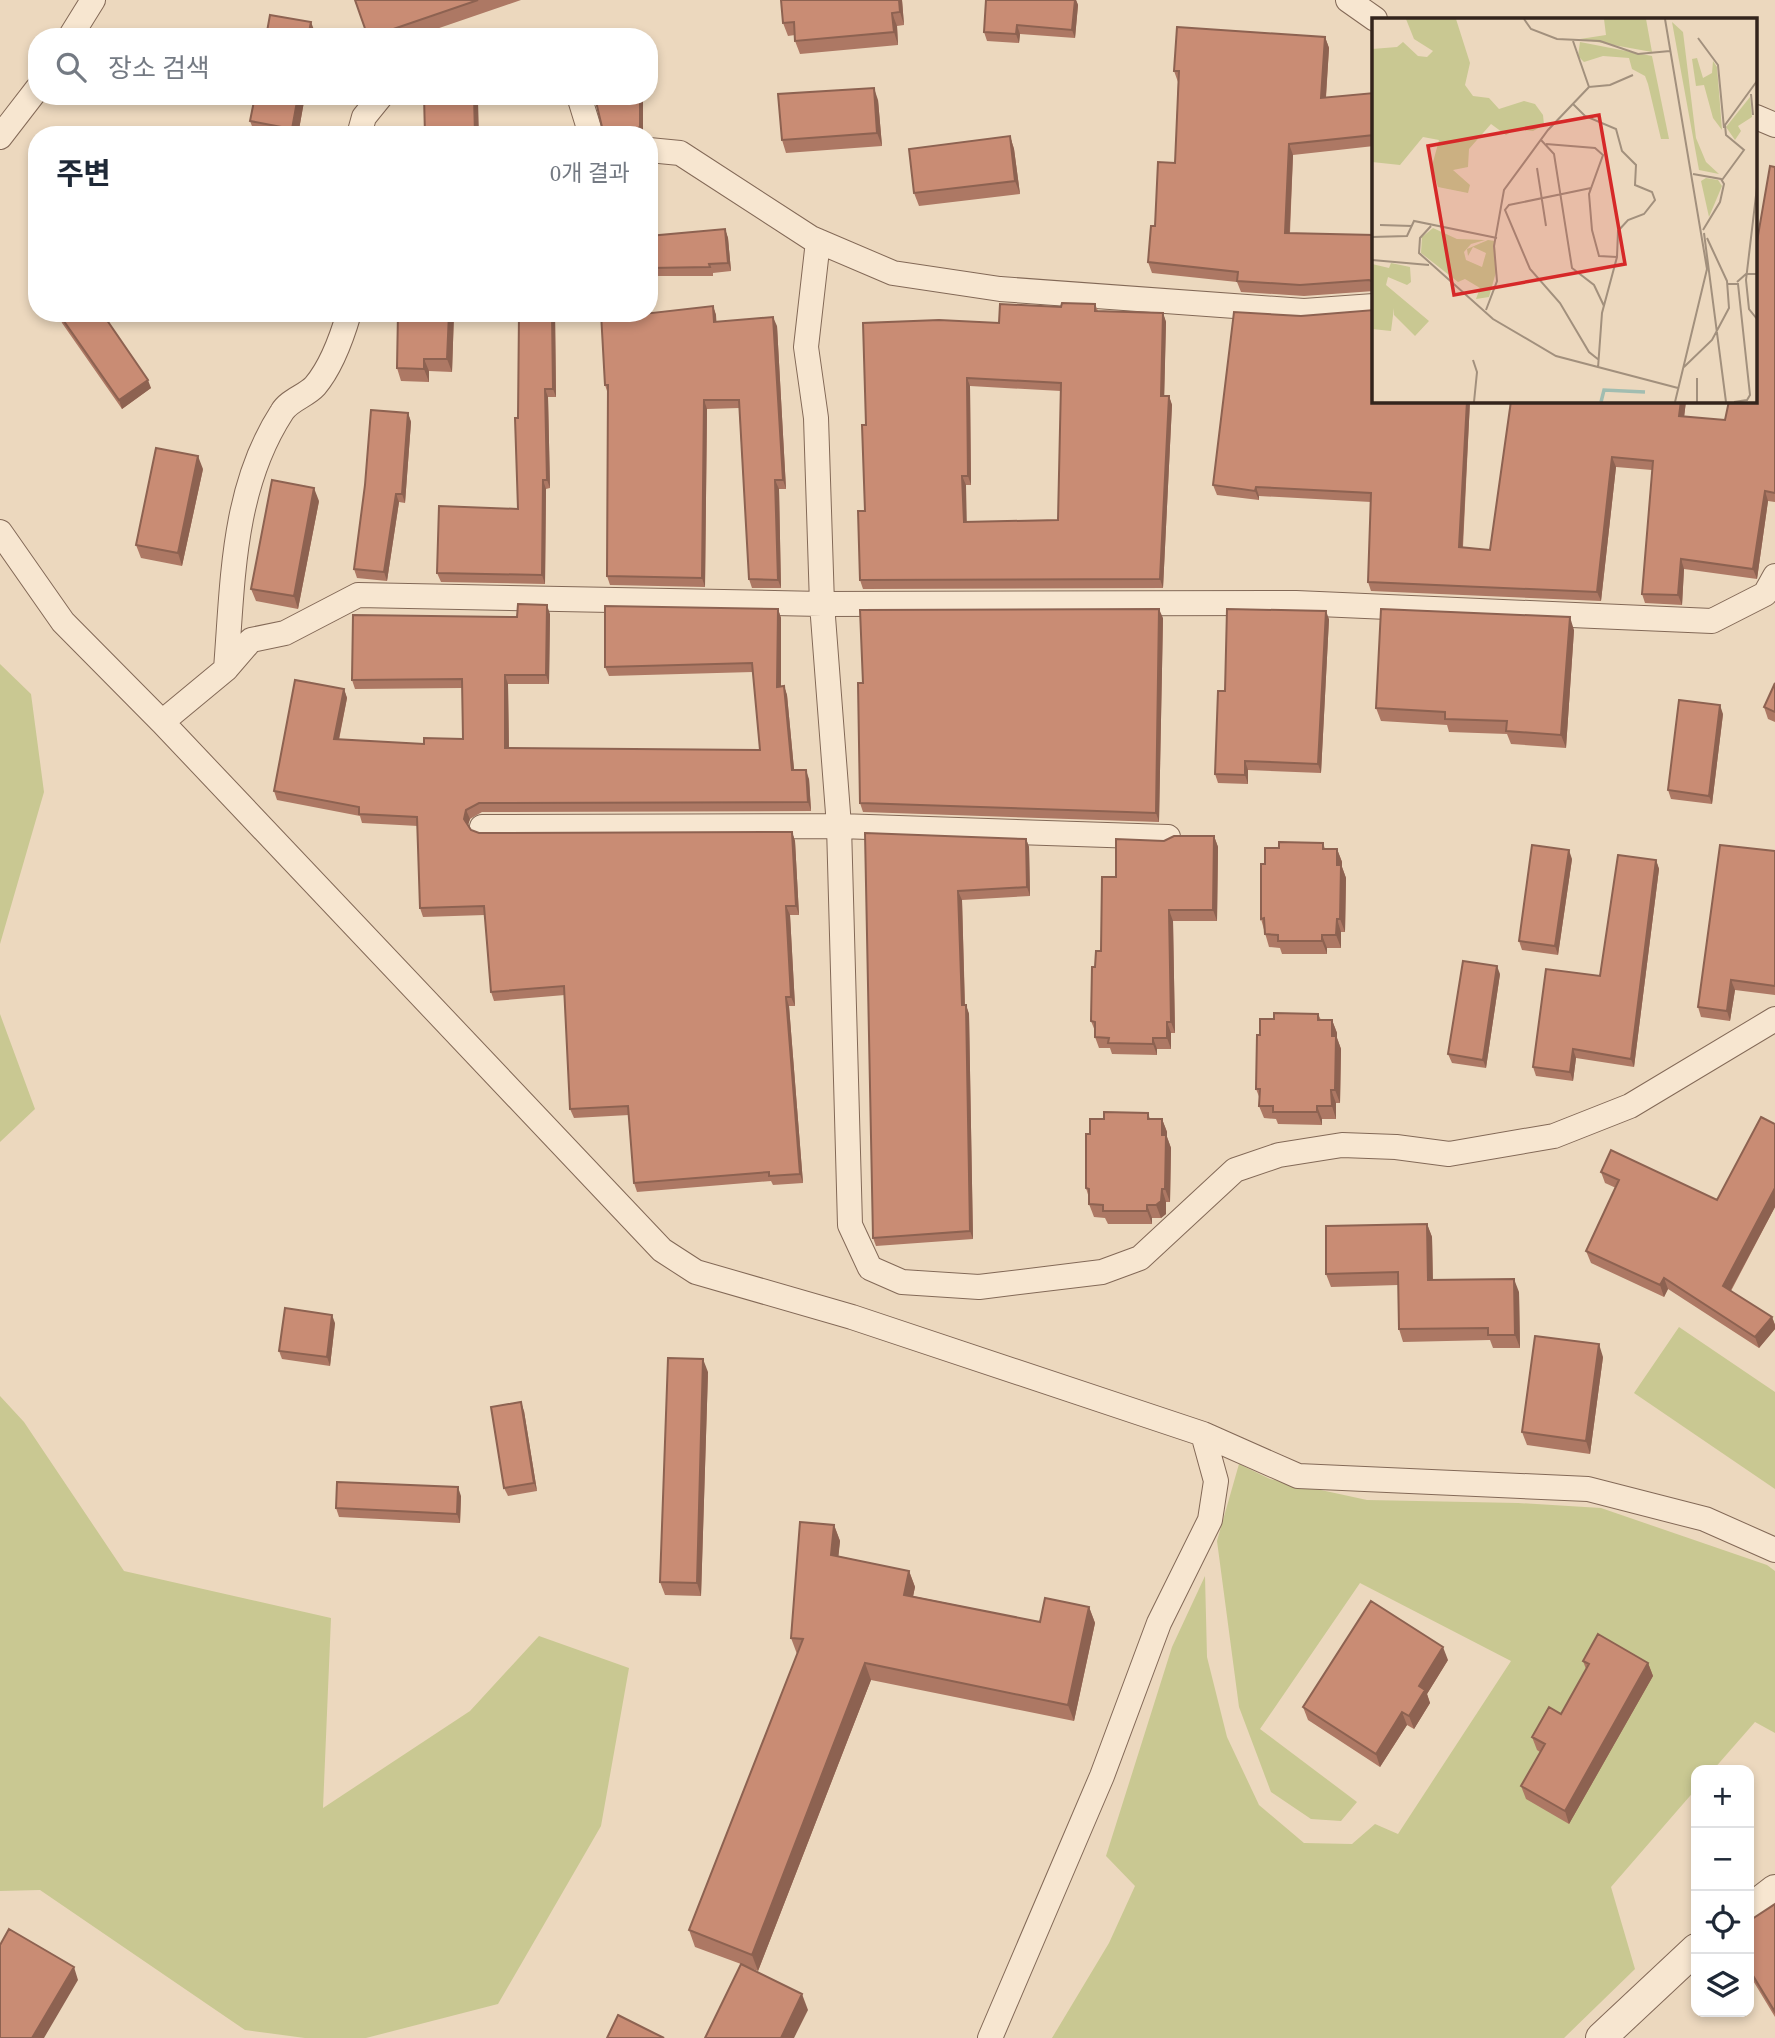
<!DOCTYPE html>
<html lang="ko">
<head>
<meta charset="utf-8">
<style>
	body { margin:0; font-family:"Source Serif 4","Noto Sans KR",serif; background:#f6f6f7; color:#1f2937 }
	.controls { position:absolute; right:21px; bottom:21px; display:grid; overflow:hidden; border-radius:14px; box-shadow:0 4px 10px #0003 }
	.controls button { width:63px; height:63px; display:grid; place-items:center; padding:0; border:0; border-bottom:2px solid #e0e1e3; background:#fff; color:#1f2937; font:35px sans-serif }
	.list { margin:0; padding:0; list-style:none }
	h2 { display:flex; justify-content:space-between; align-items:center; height:91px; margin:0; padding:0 28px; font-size:30px }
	h2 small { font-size:23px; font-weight:400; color:#747a83 }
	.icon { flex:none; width:38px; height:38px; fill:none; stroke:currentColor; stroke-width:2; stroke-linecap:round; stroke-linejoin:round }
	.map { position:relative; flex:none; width:1775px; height:2038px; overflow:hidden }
	.search { position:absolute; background:#fff; box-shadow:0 4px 10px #0003; left:28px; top:28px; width:630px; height:77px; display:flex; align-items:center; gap:18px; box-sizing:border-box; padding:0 24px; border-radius:28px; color:#747a83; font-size:26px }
	.panel { position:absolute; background:#fff; box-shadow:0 4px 10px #0003; left:28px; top:126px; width:630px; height:196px; border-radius:28px }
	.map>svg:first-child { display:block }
	.green { fill:#c9c892 }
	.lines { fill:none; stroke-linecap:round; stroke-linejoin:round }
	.minor-casing { stroke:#836957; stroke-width:26 }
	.tertiary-casing { stroke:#836957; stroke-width:32 }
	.minor { stroke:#f7e6d0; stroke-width:24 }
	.tertiary { stroke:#f7e6d0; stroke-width:30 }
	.wall { fill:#ad7864; fill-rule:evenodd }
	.shaded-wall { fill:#8d6251 }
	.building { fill:#c98c74; stroke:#8d6251; stroke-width:2; fill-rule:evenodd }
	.inset-river { fill:none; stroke:#a1bdb1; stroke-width:3.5 }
	.inset-road { fill:none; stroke:#a2907d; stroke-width:2 }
	.view { fill:#d62828; fill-opacity:0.15; stroke:#d62828; stroke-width:3.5 }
	.inset-edge { fill:none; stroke:#33241c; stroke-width:3.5 }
</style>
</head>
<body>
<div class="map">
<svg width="1775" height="2038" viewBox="0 0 1775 2038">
	<rect width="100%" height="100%" fill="#ecd8be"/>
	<!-- green -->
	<path class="green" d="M0 664 31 694 44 792 0 944Z
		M0 1014 35 1109 0 1142Z
		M1679 1327 1775 1392V1489L1634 1393Z
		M0 1396 24 1422 124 1571 331 1618 323 1808 470 1711 539 1636 629 1668 601 1826 498 2004 366 2038H305L245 2030 40 1890 0 1891Z
		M1239 1464 1270 1479 1367 1500 1518 1503 1601 1508 1767 1565 1775 1571V1733L1755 1722 1713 1770H1696V1789L1611 1887 1635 1969 1564 2038H1052L1109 1943 1135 1886 1106 1856 1172 1647 1205 1576 1207 1657 1227 1737 1259 1805 1304 1843 1352 1844 1375 1824 1398 1834 1511 1661 1360 1583 1260 1729 1357 1802 1341 1821 1311 1819 1271 1792 1239 1707 1217 1541Z"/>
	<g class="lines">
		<defs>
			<path id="minor" d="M1348 0 1375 19
				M70 37 93 0
				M579 96 591 135
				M1756 117 1775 125
				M359 135 364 117 381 96
				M0 137 37 89
				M649 150 680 153 811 238 893 273 1000 289 1304 311 1374 306
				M818 241 806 347 816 418 822 604 839 826 850 1225 870 1268 902 1282 979 1287 1102 1272 1140 1258 1235 1170 1279 1155 1342 1145 1396 1147 1449 1154 1554 1136 1630 1106 1775 1019
				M0 532 63 622 162 722 662 1250 696 1272 852 1317 1203 1434 1298 1476 1588 1489 1705 1519 1775 1550
				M226 669C233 581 232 489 282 412 289 400 306 396 315 386 332 366 342 337 349 313
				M162 722 226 669 251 640 285 633 358 595 822 604 1296 603 1712 621 1765 594 1775 576
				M482 827 839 826 1168 837
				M990 2038 1102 1776 1159 1623 1210 1520 1216 1481 1203 1434"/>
			<path id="tertiary" d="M1749 1910 1775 1890
				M1601 2038 1696 1949"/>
		</defs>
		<!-- minor casing -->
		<use href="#minor" class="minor-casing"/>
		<!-- tertiary casing -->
		<use href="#tertiary" class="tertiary-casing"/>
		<!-- minor -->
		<use href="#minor" class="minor"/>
		<!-- tertiary -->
		<use href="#tertiary" class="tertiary"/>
	</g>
	<!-- wall -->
	<path class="wall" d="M355 0H521L413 37H368Z
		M902 0 904 25 897 26 898 45 800 54 795 41V35L788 36 783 23Z
		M986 0H1076L1078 5 1075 38 1020 34 1019 43 987 41 984 32Z
		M1325 37 1329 48 1326 98 1374 93V146L1293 155 1290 233 1374 235V291L1304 296 1241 292 1237 282 1152 273 1148 262 1155 226 1175 163 1178 82 1174 71Z
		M255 96H305L298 135H260L255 134 250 121Z
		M597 96H643V135H605L602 127Z
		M878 100 882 146 786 153 782 140Z
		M1010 136 1014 149 1020 194 919 206 914 193Z
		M1775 167V502L1768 501 1757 579 1684 569 1682 605 1645 603 1642 594 1652 470 1616 467 1601 601 1371 591 1368 582 1371 502 1259 496V500L1217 495 1213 485 1374 401H1470L1463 547 1490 550 1511 401H1686L1684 417 1725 420Z
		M725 229 728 238 731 271 713 273V276H649V236Z
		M1095 304 1098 311 1163 313 1166 322 1164 396H1169L1172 405 1163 588 863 589 860 580 865 511 866 425 999 323 1061 307ZM970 386 1061 391 1058 520 966 522V485H971Z
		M713 306 716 315V321L777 326 786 489H779L781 588H752L749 579 739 408 707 409 705 587 610 585 607 576 608 394 605 385 601 313H635L636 315Z
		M454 313 452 372 429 371V382L401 381 397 368Z
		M519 313H555L556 397H548L550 488 546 489 545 584 441 582 437 573 518 509Z
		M59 314 151 388 122 409 62 323Z
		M408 413 411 422 405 503 399 502 387 581 357 578 354 569Z
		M203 469 182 566 141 558 136 545Z
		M319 501 298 609 256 601 251 589Z
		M778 609 781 618V686H784L787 695 794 770 809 779 811 811 482 812 470 819 468 825 471 830 479 833 792 832 795 841 799 915H790L795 1006H789L803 1183 773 1185 771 1181 637 1192 634 1183 629 1115 574 1118 570 1109 565 995 494 1001 491 992 485 915 423 917 420 908 418 826 362 823 360 816 277 800 274 791 344 689 347 698 339 740 424 744 463 739 462 688 355 689 352 680 517 617 550 614 549 684H508L509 748 760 750 753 672 609 676 605 667Z
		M1163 618 1159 822 863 812 860 803 863 683Z
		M1329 619 1321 773 1248 770V784L1218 783 1215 774 1225 691Z
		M1574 630 1566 748 1511 744 1507 734 1449 732 1447 725 1381 721 1376 708Z
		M1775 683V722L1768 719 1764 707Z
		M1723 714 1712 804 1671 799 1668 790Z
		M865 833 1026 839 1029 847 1030 896 962 900 965 1005H966L969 1014 973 1239 876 1246 873 1238Z
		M1214 836 1218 847 1217 921H1173L1175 1033H1171V1049H1157V1055L1112 1054 1110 1048H1099L1095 1037V1031L1091 1021 1095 967 1101 951 1116 877 1164 841Z
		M1323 843 1325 849H1337L1342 862V867L1346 878 1345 932H1341V948H1327V954H1282L1280 948 1269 947 1261 919 1265 864 1279 848Z
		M1775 851V995L1735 990 1730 1021 1701 1017 1698 1007Z
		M1572 859 1558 955 1522 950 1519 941Z
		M1656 860 1659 869 1634 1067 1576 1058 1573 1081 1536 1076 1533 1067 1600 976Z
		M1500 974 1486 1068 1452 1063 1448 1054Z
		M1318 1014 1321 1020H1332L1337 1033V1038L1341 1049 1340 1103H1336V1119H1322V1125L1278 1124 1276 1119 1264 1118 1259 1106 1260 1099 1256 1089 1274 1019Z
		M1148 1113 1150 1119H1162L1167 1132V1137L1171 1148 1170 1202H1166V1214L1161 1218H1152V1224H1108L1105 1218 1094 1217 1089 1204V1198L1086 1188 1090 1134 1104 1119Z
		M1775 1124V1207L1731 1291 1772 1317 1775 1325V1329L1759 1348 1668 1289 1664 1297 1591 1263 1586 1251 1616 1188 1605 1183 1601 1172 1717 1200Z
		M1427 1224 1432 1237 1433 1280 1519 1292 1520 1348H1493L1490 1340 1403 1342 1399 1329 1398 1285 1331 1287 1326 1274Z
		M335 1323 330 1366 282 1359 279 1351Z
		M1603 1357 1590 1454 1527 1445 1522 1432Z
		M708 1372 701 1596 665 1595 660 1582Z
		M524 1411 537 1491 508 1496 504 1488Z
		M461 1496 460 1523 339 1517 336 1508Z
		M834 1525 840 1541 838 1556 909 1571 915 1587 913 1596 1040 1622 1089 1607 1095 1623 1074 1721 871 1680 758 1971 750 1968 808 2010 741 1964 695 1947 689 1930 797 1654 791 1638Z
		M1448 1660 1427 1694 1430 1703 1414 1729 1407 1725 1380 1767 1308 1720 1303 1707Z
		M1583 1661 1648 1663 1653 1676 1569 1824 1526 1799 1521 1786 1540 1752 1537 1750 1532 1737 1561 1714 1586 1669Z
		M1775 1904V2017L1749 1974V1921Z"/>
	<!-- shaded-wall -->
	<path class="shaded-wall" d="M899 0H902L904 25 900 12Z
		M1075 0H1076L1078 5 1075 38 1072 30Z
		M892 13 897 26 898 45 894 32Z
		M311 22 316 35 315 37H308Z
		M1017 25 1020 34 1019 43 1016 34Z
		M1325 37 1329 48 1325 109 1321 98Z
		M874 88 878 100 882 146 877 133Z
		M298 96H305L298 135H294L292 129Z
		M474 96H477L478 101 479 135H475Z
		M640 96H643V135H635Z
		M1010 136 1014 149 1020 194 1015 181Z
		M1289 144 1293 155 1289 244 1285 233Z
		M725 229 728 238 731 271 728 263Z
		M713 306 716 315 717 330 714 322Z
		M449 313H454L452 372 447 359Z
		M552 313H555L556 397 553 389Z
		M1163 313 1166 322 1164 405 1161 396Z
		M773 317 777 326 786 489 783 480Z
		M424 359 429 371V382L424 369Z
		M967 378 970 386 971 485 968 476Z
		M148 380 151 388 122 409 119 400Z
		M545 389 548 397 550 488 547 480Z
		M1169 396 1172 405 1163 588 1160 579Z
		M704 400 707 409 705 587 702 578Z
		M1467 401H1470L1462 556 1459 547Z
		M1681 401H1686L1683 426 1679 416Z
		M408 413 411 422 405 503 402 494Z
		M198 456 203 469 182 566 178 553Z
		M1612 457 1616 467 1601 601 1597 592Z
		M962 476 966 485 967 531 964 522Z
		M543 480 546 489 545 584 542 575Z
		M775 480 779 489 781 588 778 580Z
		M1256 487 1259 496V500L1255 491Z
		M314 488 319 501 298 609 294 596Z
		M1765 491 1768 501 1757 579 1753 569Z
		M396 494 399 502 387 581 384 572Z
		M1681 559 1684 569 1682 605 1678 595Z
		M547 605 550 614 549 684 546 675Z
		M778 609 781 618V696L777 687Z
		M1159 609 1163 618 1159 822 1156 813Z
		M1326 611 1329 619 1321 773 1318 764Z
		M1570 617 1574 630 1566 748 1561 735Z
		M505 675 508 684 509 757 505 748Z
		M784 686 787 695 795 779 792 770Z
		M344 689 347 698 337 748 334 739Z
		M1720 705 1723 714 1712 804 1709 796Z
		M1245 761 1248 770V784L1245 775Z
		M806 770 809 779 811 811 808 802Z
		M466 810 470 819 467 828 464 819Z
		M792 832 795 841 799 915 796 906Z
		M1214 836 1218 847 1217 921 1213 910Z
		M1026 839 1029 847 1030 896 1027 887Z
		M1337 849 1342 862V867L1346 878 1345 932 1340 919 1337 865Z
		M1569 850 1572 859 1558 955 1555 946Z
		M1656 860 1659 869 1634 1067 1631 1059Z
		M958 891 962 900 965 1014 962 1005Z
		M786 906 790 915 795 1006 791 997Z
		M1169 910 1173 921 1175 1033 1171 1022Z
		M1337 919 1341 932V948L1336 935Z
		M1322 935 1327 948V954L1322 941Z
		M1497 966 1500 974 1486 1068 1483 1060Z
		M1731 980 1735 990 1730 1021 1727 1011Z
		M786 997 789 1006 803 1183 800 1174Z
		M966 1005 969 1014 973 1239 970 1231Z
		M1332 1020 1337 1033V1038L1341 1049 1340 1103 1335 1090Z
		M1167 1022 1171 1033V1049L1167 1038Z
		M1153 1038 1157 1049V1055L1153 1044Z
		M1573 1049 1576 1058 1573 1081 1570 1072Z
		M1331 1090 1336 1103V1119L1332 1106Z
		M1317 1106 1322 1119V1125L1317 1112Z
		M1162 1119 1167 1132V1137L1171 1148 1170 1202 1165 1189 1162 1135Z
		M1775 1188V1207L1727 1297 1723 1286Z
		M1162 1189 1166 1202V1214L1161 1218 1156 1205Z
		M1147 1205 1152 1218V1224L1147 1211Z
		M1427 1224 1432 1237 1433 1293 1428 1280Z
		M1664 1278 1668 1289 1664 1297 1660 1285Z
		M1514 1279 1519 1292 1520 1348 1515 1335Z
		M332 1315 335 1323 330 1366 327 1357Z
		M1772 1317 1775 1325V1329L1759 1348 1755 1337Z
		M1599 1344 1603 1357 1590 1454 1586 1441Z
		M703 1359 708 1372 701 1596 697 1583Z
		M521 1402 524 1411 537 1491 534 1483Z
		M458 1487 461 1496 460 1523 457 1514Z
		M834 1525 840 1541 837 1571 831 1555Z
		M909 1571 915 1587 910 1611 904 1595Z
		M1089 1607 1095 1623 1074 1721 1068 1705Z
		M1443 1647 1448 1660 1427 1694 1430 1703 1414 1729 1409 1716 1419 1686Z
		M865 1663 871 1680 758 1971 752 1955Z
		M1648 1663 1653 1676 1569 1824 1565 1811Z
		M1402 1712 1407 1725 1380 1767 1376 1754Z
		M74 1967 78 1980 44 2038H32Z
		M802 1994 808 2010 794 2038H781Z"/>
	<!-- building -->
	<path class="building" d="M355 0H478L370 37H368Z
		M781 0H899L900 12 892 13 894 32 795 41 794 22 783 23Z
		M986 0H1075L1072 30 1017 25 1016 34 984 32Z
		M270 15 311 22 308 37H266Z
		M1177 27 1325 37 1321 98 1374 93V135L1289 144 1285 233 1374 235V282L1369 280 1300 285 1237 281 1238 272 1148 262 1151 226H1155L1158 162 1175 163 1179 71H1174Z
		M874 88 877 133 782 140 778 94Z
		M255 96H298L292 129 250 121Z
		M424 96H474L475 135H425Z
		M597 96H640V126L635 135H607V127H602L597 106Z
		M1010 136 1015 181 914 193 909 149Z
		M1770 166 1775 167V493L1765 491 1753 569 1681 559 1678 595 1642 594 1653 461 1612 457 1597 592 1368 582 1371 493 1256 487 1255 491 1213 485 1234 312 1301 316 1374 310V401H1467L1459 547 1490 550 1511 401H1681L1679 416 1725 420 1729 401H1756V247Z
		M725 229 728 263 709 264 710 267 649 268V236Z
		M1062 303 1095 304V311L1163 313 1161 396H1169L1160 579 860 580 858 511H865L862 425H866L863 323 939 320 999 323 1000 304 1061 307ZM967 378 1061 383 1058 520 964 522 962 476H968Z
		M713 306 714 322 773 317 783 480H775L778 580 749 579 739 400H704L702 578 607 576 608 385H605L601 313H635V315Z
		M60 313H102L148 380 119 400 59 314Z
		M398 313H449L447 359H424V369L397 368Z
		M519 313H552L553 389H545L547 480H543L542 575 437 573 439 506 518 509 515 418H518Z
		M371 410 408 413 402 494H396L384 572 354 569 365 485Z
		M156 448 198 456 178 553 136 545Z
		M272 480 314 488 294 596 251 589Z
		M518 604 547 605 546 675H505V748L760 750 752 663 605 667V606L778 609 777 687 784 686 792 770H806L808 802 479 803 466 810 464 819 471 830 479 833 792 832 796 906H786L791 997H786L800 1174 769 1176V1172L634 1183 628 1106 570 1109 564 986 491 992 484 906 420 908 417 817 359 814V807L274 791 295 680 344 689 334 739 424 744V738L463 739 462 679 352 680 353 615 517 617Z
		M1159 609 1156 813 860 803 858 683H863L860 610Z
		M1227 609 1326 611 1318 764 1245 761V775L1215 774 1218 691H1225Z
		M1381 609 1570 617 1561 735 1506 731 1507 721 1445 719V712L1376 708Z
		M1775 683V712L1764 707Z
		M1679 700 1720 705 1709 796 1668 790Z
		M865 833 1026 839 1027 887 958 891 962 1005H966L970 1231 873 1238Z
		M1174 836H1214L1213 910H1169L1171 1022H1167V1038H1153V1044L1108 1043 1109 1038 1095 1037V1022L1091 1021 1092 967H1095L1096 951H1101L1102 877H1116V839L1164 841Z
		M1279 842 1323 843V849H1337V865H1341L1340 919H1337L1336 935H1322V941H1278V935L1265 934 1264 918 1261 919V864H1265V848H1279Z
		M1532 845 1569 850 1555 946 1519 941Z
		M1720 845 1775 851V986L1731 980 1727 1011 1698 1007Z
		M1618 855 1656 860 1631 1059 1573 1049 1570 1072 1533 1067 1546 969 1600 976Z
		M1463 961 1497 966 1483 1060 1448 1054Z
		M1274 1013 1318 1014V1020H1332V1036H1336L1335 1090H1331L1332 1106H1317V1112H1273V1106H1259L1260 1089H1256L1257 1035H1260V1019H1274Z
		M1104 1112 1148 1113V1119H1162V1135H1166L1165 1189H1162L1161 1201 1156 1205H1147V1211H1103V1205L1089 1204V1189L1086 1188V1134H1090V1119H1104Z
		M1761 1117 1775 1124V1188L1723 1286 1772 1317 1755 1337 1664 1278 1660 1285 1586 1251 1619 1180 1601 1172 1611 1150 1717 1200Z
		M1427 1224 1428 1280 1514 1279 1515 1335H1488V1328L1399 1329 1398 1272 1326 1274V1226Z
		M285 1308 332 1315 327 1357 279 1351Z
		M1535 1336 1599 1344 1586 1441 1522 1432Z
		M668 1358 703 1359 697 1583 660 1582Z
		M521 1402 534 1483 504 1488 491 1407Z
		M337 1482 458 1487 457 1514 336 1508Z
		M800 1522 834 1525 831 1555 909 1571 904 1595 1040 1622 1045 1598 1089 1607 1068 1705 865 1663 752 1955 689 1930 803 1639 791 1638Z
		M1371 1601 1443 1647 1419 1686 1425 1690 1409 1716 1402 1712 1376 1754 1303 1707Z
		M1598 1634 1648 1663 1565 1811 1521 1786 1545 1744 1532 1737 1549 1707 1561 1714 1589 1664 1583 1661Z
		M1775 1904V2012L1749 1969V1921Z
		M9 1929 74 1967 32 2038H0V1945Z
		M741 1964 802 1994 781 2038H705Z
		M618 2015 664 2038H607Z"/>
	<!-- overview -->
	<g transform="translate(1372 18)">
		<rect width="385" height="385" fill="#ecd8be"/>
		<path d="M34 1H84L98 45 93 67 101 78 117 80 127 91 152 83 163 86 171 97 172 107 161 113 144 111 134 117 119 106 97 131 96 149 81 152 98 167 96 175 66 169 60 148 67 122 51 119 28 147 0 144V31L25 29 31 24 46 38 55 39 61 33 42 21ZM232 1H274L280 34 208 21 234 17ZM300 4 311 14 324 120 334 144 347 156 327 152ZM208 24 280 38 297 121H289L276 66 273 58 260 51 257 40 231 38 212 44 206 38ZM325 40 331 60 340 55 341 43 345 49 350 112 341 100 332 67 324 68 320 41ZM378 79 380 99 366 108 369 113 363 122 354 109ZM334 160 346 162 350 168 337 199 329 163ZM61 210 85 221 113 222 99 226 92 234 94 242 110 249 114 235 101 229 96 238 95 231 116 222 123 223 124 254 117 279 104 281 108 270 93 261 86 264 49 235 50 219ZM19 245 38 249 39 264 35 267 16 259 14 267 57 303 43 318 22 297V290L19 313 0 311V246L17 250Z" fill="#c9c892"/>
		<path class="inset-river" d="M229 384 232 372 273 374"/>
		<path class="inset-road" d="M152 1 159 11 185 21 228 23 266 36 298 33M293 1 335 251M326 20 346 47 352 110M201 23 217 69 238 67 261 57M379 76 381 97M201 86 213 98 244 111 250 133 264 147 263 167 280 174 283 182 272 196 256 202 246 213 245 239 230 295 226 350M169 122 182 136 200 250 222 267 232 288M174 126 223 130 231 137 217 176 220 212 227 238 245 239M165 150 174 208M321 156 349 161 352 166 348 184 331 212M350 162 372 132 354 117 353 107 385 63M385 169 374 262 377 291 385 301M219 170 137 187 133 192 158 251 188 285 217 334 227 342M8 207 40 208M59 208 48 220 47 235 121 301 184 338 306 370M332 215 354 384M0 219 35 218 42 203 125 220M0 242 57 247M365 264 374 256H385M356 266H366L378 377 375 382 362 384M114 292 125 263 122 228 132 172 176 112 217 69M101 342 105 354 102 384M312 349 340 322 357 290 355 263 335 220M325 360V384M303 384 335 251"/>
		<path class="view" d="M227 97 253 246 82 277 56 128Z"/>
		<rect width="385" height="385" class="inset-edge"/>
	</g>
</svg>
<div class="controls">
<button>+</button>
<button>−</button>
<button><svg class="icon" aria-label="locate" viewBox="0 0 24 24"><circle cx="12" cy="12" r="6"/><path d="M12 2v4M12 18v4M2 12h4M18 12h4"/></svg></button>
<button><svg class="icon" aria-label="layers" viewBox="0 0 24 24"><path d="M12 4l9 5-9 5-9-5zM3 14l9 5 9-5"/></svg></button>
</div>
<div class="search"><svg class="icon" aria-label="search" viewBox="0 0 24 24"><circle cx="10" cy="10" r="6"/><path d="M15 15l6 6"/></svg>장소 검색</div>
<section class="panel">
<h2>주변<small>0개 결과</small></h2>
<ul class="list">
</ul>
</section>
</div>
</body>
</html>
